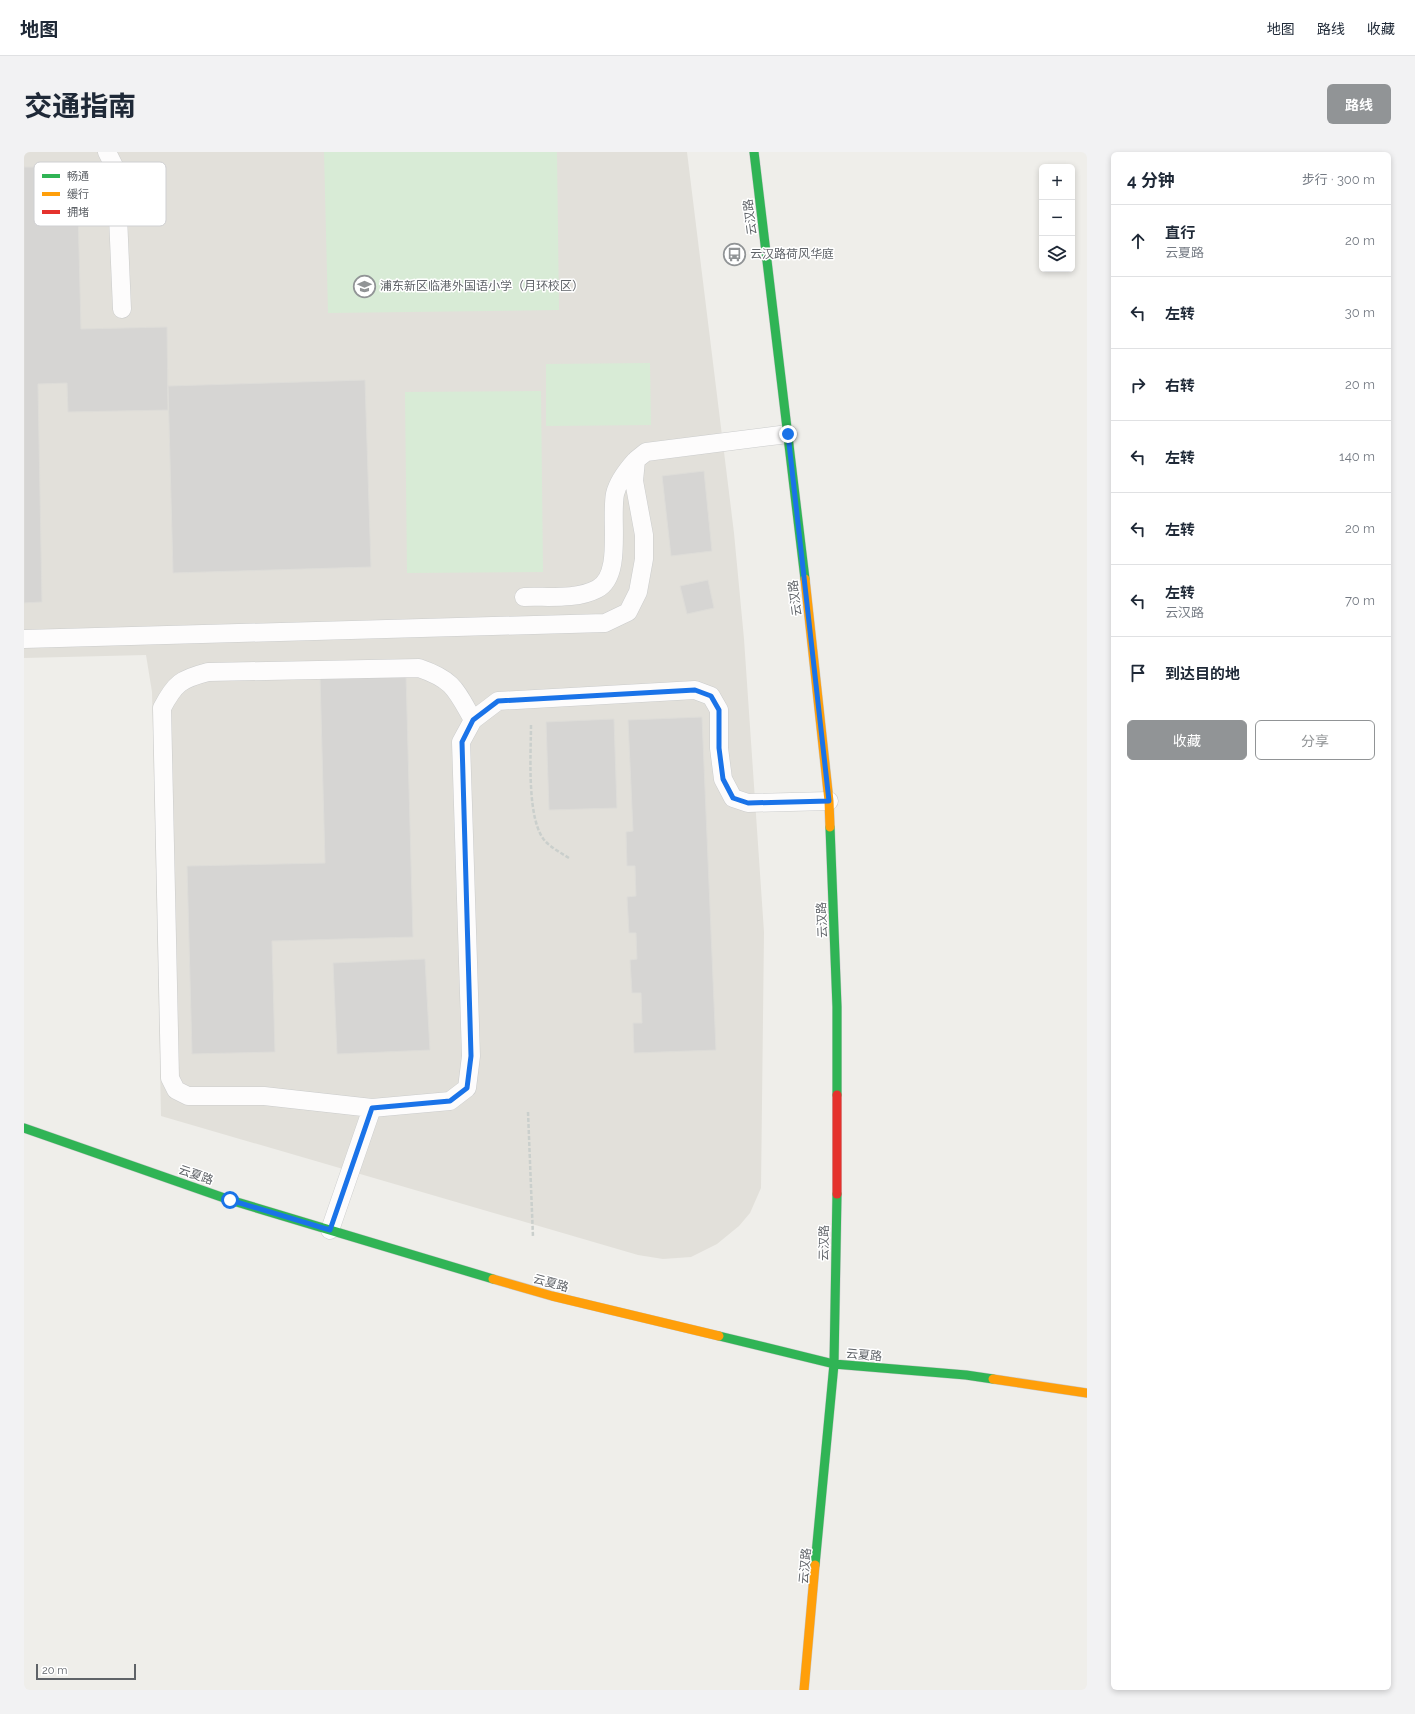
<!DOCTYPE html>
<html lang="zh">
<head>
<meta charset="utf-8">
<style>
	body { margin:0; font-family:Raleway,"Noto Sans SC",sans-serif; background:#f2f2f3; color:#1f2937 }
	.controls { position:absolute; right:12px; top:12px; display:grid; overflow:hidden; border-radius:6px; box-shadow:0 2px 6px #0003 }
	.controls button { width:36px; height:36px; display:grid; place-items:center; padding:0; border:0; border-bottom:1px solid #e0e1e3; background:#fff; color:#1f2937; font:20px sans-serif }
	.scale { position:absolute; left:12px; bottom:10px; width:100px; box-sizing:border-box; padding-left:4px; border:2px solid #5f6368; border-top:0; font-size:11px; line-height:14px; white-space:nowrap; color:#5f6368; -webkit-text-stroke:3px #fff; paint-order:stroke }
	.stop { position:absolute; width:12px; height:12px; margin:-9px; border:3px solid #1a73e8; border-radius:50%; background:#fff }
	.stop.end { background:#1a73e8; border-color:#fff; box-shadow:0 1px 4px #0008 }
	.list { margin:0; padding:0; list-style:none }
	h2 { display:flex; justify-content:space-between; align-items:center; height:52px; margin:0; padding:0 16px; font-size:17px }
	h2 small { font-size:13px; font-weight:400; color:#747a83 }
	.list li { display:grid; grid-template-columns:26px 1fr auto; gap:12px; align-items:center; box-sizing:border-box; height:72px; padding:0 16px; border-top:1px solid #e0e1e3 }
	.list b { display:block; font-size:15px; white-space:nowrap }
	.list p { margin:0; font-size:13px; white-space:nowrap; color:#747a83 }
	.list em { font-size:13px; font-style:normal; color:#747a83 }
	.actions { display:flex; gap:8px; padding:12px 16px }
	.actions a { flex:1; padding:9px 0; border:1px solid #919496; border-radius:6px; text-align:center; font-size:14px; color:#919496 }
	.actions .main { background:#919496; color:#fff }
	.icon { flex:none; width:22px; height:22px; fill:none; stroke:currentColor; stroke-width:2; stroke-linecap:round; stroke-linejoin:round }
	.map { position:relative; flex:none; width:1063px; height:1538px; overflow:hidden; border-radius:6px }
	header { display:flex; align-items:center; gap:24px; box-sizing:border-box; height:56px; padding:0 20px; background:#fff; border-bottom:1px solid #e0e1e3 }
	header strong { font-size:19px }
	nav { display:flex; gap:22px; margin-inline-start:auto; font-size:14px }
	.intro { display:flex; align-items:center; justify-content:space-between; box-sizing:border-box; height:96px; padding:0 24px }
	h1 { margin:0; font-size:28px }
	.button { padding:10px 18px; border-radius:6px; background:#919496; color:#fff; font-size:14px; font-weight:700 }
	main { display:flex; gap:24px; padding:0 24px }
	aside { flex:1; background:#fff; border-radius:6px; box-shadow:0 2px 6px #0003 }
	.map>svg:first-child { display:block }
	.education { fill:#e2e0da }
	.green { fill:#d8ebd6 }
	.building { fill:#d6d5d3; stroke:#deddd9 }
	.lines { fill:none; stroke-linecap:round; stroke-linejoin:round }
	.lane-casing { stroke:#cbcccc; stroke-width:19 }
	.fast-casing { stroke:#cacacb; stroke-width:10 }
	.slow-casing { stroke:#cacacb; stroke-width:10 }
	.jam-casing { stroke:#cacacb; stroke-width:10 }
	.path { stroke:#cacfcc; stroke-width:2.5; stroke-dasharray:4 2; stroke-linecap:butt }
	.lane { stroke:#fdfcfc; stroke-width:18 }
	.fast { stroke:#30b455; stroke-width:9 }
	.slow { stroke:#ff9f0a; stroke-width:9 }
	.jam { stroke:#e5322d; stroke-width:9 }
	.route { stroke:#1a73e8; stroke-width:5 }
	.labels { text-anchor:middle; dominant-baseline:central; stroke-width:3; stroke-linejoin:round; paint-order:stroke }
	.street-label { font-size:12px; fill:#5f6368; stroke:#fff }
	.poi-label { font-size:12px; fill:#5f6368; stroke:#fff; text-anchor:start }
	.key { fill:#fff; stroke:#cfd0d2; stroke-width:1 }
	.key-label { font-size:11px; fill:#5f6368 }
</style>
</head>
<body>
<header>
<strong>地图</strong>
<nav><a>地图</a><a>路线</a><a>收藏</a></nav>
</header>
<div class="intro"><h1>交通指南</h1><a class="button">路线</a></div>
<main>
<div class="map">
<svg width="1063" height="1538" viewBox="0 0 1063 1538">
	<rect width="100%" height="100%" fill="#efeeea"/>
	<!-- education -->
	<path class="education" d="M0 0H663L710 381 720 487 740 780 737 1036 726 1061 715 1074 693 1092 667 1105 639 1107 614 1103 137 964 128 540 122 503 0 506Z"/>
	<!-- green -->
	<path class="green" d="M300 0H533L535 158 304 161Z
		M626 211 627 273 522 274V212Z
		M517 239 519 420 383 421 381 240Z"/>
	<!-- building -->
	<path class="building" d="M0 15H53L57 177 143 175 144 258 44 260 43 231 14 232 18 450 0 451Z
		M341 228 347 415 149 421 144 234Z
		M680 319 688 399 647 404 638 324Z
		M684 428 690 456 663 462 656 434Z
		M382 522 389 785 248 789 251 900 168 902 163 714 301 711 296 524Z
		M678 565 692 898 610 901 609 871H618L617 841H608L606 808 613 807 612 781H605L603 745 612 744 611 714H603L602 680 609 679 604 568Z
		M590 567 593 656 525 658 522 570Z
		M401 807 406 898 313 902 309 811Z"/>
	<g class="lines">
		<defs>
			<path id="lane" d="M83 0 92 18 98 157
				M500 445C523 444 552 448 573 437 599 424 586 368 591 342 594 329 603 318 611 309
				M0 487 581 471 604 460 614 440 620 407V383L610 329 612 308 622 300 764 282
				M449 568C432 538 430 528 395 516L184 520C157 527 151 531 138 556L146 926 152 938 164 944H240L348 956 426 949 443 936 447 904 437 590 449 568 474 549 671 538 687 544 695 558V596L699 627 709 646 724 651 805 649
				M306 1078 348 956"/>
			<path id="fast" d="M730 0 781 427
				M806 675 813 855V943
				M0 976 206 1048 469 1127
				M695 1184 810 1212 942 1223 969 1227
				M791 1413 810 1212 813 1042"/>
			<path id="slow" d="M781 427 805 649 806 675
				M469 1127 528 1144 695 1184
				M969 1227 1063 1241
				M780 1538 791 1413"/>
			<path id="jam" d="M813 943V1042"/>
		</defs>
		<!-- lane casing -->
		<use href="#lane" class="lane-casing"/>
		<!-- fast casing -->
		<use href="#fast" class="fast-casing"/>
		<!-- slow casing -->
		<use href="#slow" class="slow-casing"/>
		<!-- jam casing -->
		<use href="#jam" class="jam-casing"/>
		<!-- path -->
		<path class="path" d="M507 573C507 601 502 670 522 690 528 696 537 701 545 706
			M504 960 509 1085"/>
		<!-- lane -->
		<use href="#lane" class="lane"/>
		<!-- fast -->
		<use href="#fast" class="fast"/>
		<!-- slow -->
		<use href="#slow" class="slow"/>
		<!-- jam -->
		<use href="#jam" class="jam"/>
	</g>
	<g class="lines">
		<!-- route -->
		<path class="route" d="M206 1048 306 1078 348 956 426 949 443 936 447 904 438 590 449 568 474 549 671 538 687 544 695 558V596L699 627 709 646 724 651 805 649 764 282"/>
	</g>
	<!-- icons -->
	<defs>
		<symbol id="bus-ring" viewBox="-11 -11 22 22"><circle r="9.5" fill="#fff" stroke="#919496" stroke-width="1.5"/><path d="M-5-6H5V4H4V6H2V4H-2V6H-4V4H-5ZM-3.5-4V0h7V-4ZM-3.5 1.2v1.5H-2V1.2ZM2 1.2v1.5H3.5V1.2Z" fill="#919496"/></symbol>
		<symbol id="school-ring" viewBox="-11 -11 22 22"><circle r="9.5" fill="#fff" stroke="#919496" stroke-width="1.5"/><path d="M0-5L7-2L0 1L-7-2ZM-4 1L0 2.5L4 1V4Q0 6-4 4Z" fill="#919496"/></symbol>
	</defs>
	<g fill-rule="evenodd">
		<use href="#bus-ring" x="698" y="90" width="25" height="25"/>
		<use href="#school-ring" x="328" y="122" width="25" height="25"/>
	</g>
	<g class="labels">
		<!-- street labels -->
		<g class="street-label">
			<text transform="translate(726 65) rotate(-97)">云汉路</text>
			<text transform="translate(771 446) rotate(-97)">云汉路</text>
			<text transform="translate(798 768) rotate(-92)">云汉路</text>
			<text transform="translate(172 1023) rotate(19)">云夏路</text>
			<text transform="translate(800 1091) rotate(-89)">云汉路</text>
			<text transform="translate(527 1131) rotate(15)">云夏路</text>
			<text transform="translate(840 1203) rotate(5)">云夏路</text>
			<text transform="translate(781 1414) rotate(-85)">云汉路</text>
		</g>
		<!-- poi labels -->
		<g class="poi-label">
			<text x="726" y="102">云汉路荷风华庭</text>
			<text x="356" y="134">浦东新区临港外国语小学（月环校区）</text>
		</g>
	</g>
	<!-- legend -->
	<rect x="10" y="10" width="132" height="64" rx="6" class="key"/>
	<rect x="18" y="22" width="18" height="4" fill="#30b455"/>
	<rect x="18" y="40" width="18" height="4" fill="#ff9f0a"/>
	<rect x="18" y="58" width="18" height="4" fill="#e5322d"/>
	<g class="key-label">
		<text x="43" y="28">畅通</text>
		<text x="43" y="46">缓行</text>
		<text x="43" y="64">拥堵</text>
	</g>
</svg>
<div class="controls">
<button>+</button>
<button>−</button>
<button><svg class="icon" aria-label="layers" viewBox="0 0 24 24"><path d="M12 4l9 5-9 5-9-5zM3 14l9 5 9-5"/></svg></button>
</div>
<div class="scale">20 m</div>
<div class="stop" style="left:206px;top:1048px"></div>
<div class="stop end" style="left:764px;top:282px"></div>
</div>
<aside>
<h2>4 分钟<small>步行 · 300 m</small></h2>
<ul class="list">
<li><svg class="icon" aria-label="ahead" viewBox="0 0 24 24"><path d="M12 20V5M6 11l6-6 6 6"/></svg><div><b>直行</b><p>云夏路</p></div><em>20 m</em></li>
<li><svg class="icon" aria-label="left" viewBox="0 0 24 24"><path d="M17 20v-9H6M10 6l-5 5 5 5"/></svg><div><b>左转</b></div><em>30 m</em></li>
<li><svg class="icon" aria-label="right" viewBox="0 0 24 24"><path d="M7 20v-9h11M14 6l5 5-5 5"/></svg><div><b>右转</b></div><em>20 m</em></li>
<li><svg class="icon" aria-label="left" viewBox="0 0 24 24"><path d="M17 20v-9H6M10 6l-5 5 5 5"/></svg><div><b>左转</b></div><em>140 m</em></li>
<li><svg class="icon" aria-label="left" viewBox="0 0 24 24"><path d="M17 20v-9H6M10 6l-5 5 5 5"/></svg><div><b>左转</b></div><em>20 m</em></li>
<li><svg class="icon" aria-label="left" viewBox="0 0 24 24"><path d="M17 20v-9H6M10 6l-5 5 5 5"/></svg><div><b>左转</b><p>云汉路</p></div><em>70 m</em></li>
<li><svg class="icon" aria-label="arrive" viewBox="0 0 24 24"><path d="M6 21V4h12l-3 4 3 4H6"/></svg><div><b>到达目的地</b></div></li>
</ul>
<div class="actions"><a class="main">收藏</a><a>分享</a></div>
</aside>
</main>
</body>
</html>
